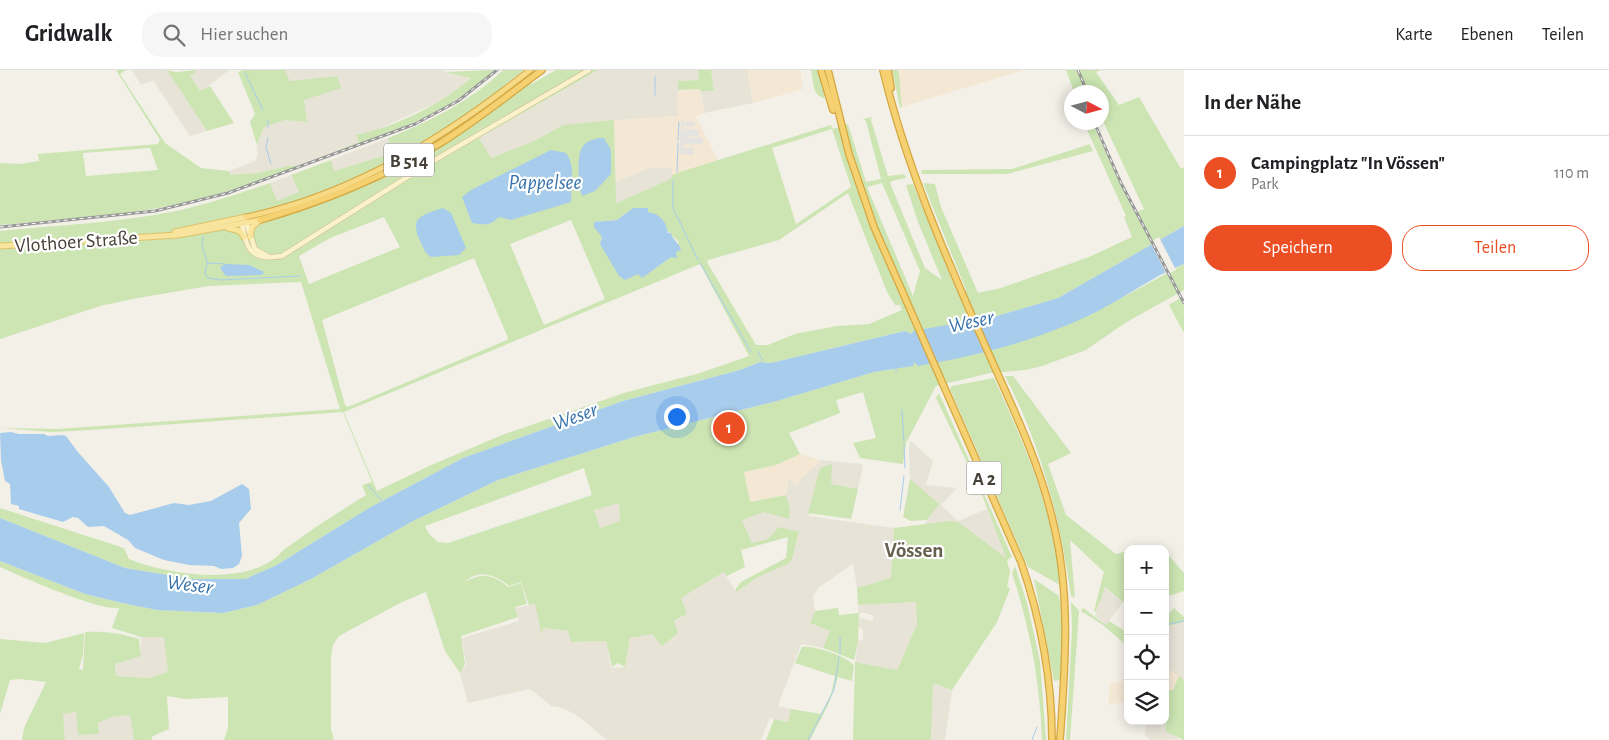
<!DOCTYPE html>
<html lang="de">
<head>
<meta charset="utf-8">
<style>
  body { margin:0; font-family:"Alegreya Sans",sans-serif; background:#f6f6f6; color:#202124 }
  .controls { position:absolute; right:15px; bottom:15px; display:grid; overflow:hidden; border-radius:10px; box-shadow:0 2px 12px #0003 }
  .controls button { width:45px; height:45px; display:grid; place-items:center; padding:0; border:0; border-bottom:1px solid #e0e0e0; background:#fff; color:#202124; font:25px sans-serif }
  .compass { position:absolute; left:1064px; top:15px; width:45px; height:45px; border-radius:50%; background:#fff; box-shadow:0 2px 12px #0003; rotate:96deg }
  .you { position:absolute; left:676px; top:346px; width:18px; height:18px; margin:-12px; border:4px solid #fff; border-radius:50%; background:#1a73e8; box-shadow:0 0 0 8px #1a73e833 }
  .badge { display:grid; place-items:center; width:32px; height:32px; border-radius:50%; background:#ed4f25; color:#fff; font-size:16px; font-weight:700 }
  .pin { position:absolute; translate:-50% -50%; border:2px solid #fff; box-shadow:0 1px 5px #0006 }
  .list { margin:0; padding:0; list-style:none }
  h2 { display:flex; justify-content:space-between; align-items:center; height:65px; margin:0; padding:0 20px; font-size:21px }
  h2 small { font-size:16px; font-weight:400; color:#757577 }
  .list li { display:grid; grid-template-columns:32px 1fr auto; gap:15px; align-items:center; box-sizing:border-box; height:75px; padding:0 20px; border-top:1px solid #e0e0e0 }
  .list b { display:block; font-size:19px; white-space:nowrap }
  .list p { margin:0; font-size:16px; white-space:nowrap; color:#757577 }
  .list em { font-size:16px; font-style:normal; color:#757577 }
  .actions { display:flex; gap:10px; padding:15px 20px }
  .actions a { flex:1; padding:11px 0; border:1px solid #ed4f25; border-radius:20px; text-align:center; font-size:18px; color:#ed4f25 }
  .actions .main { background:#ed4f25; color:#fff }
  .icon { flex:none; width:28px; height:28px; fill:none; stroke:currentColor; stroke-width:2; stroke-linecap:round; stroke-linejoin:round }
  .map { position:relative; flex:none; width:1184px; height:670px; overflow:hidden }
  header { display:flex; align-items:center; gap:30px; box-sizing:border-box; height:70px; padding:0 25px; background:#fff; border-bottom:1px solid #e0e0e0 }
  header strong { font-size:24px }
  nav { display:flex; gap:28px; margin-inline-start:auto; font-size:18px }
  .search { width:350px; height:45px; background:#f6f6f6; display:flex; align-items:center; gap:12px; box-sizing:border-box; padding:0 18px; border-radius:20px; color:#757577; font-size:19px }
  main { display:flex }
  aside { flex:1; background:#fff }
  .map>svg:first-child { display:block }
  .residential { fill:#e7e3d7 }
  .commercial { fill:#f4e8d5 }
  .green { fill:#cce5b3; fill-rule:evenodd }
  .parking { fill:#e5e3e0 }
  .water { fill:#a8ccec }
  .pier { fill:#f3f0e8 }
  .lines { fill:none; stroke-linecap:round; stroke-linejoin:round }
  .stream { stroke:#a8ccec; stroke-width:1 }
  .secondary-casing { stroke:#d0c59a; stroke-width:6 }
  .primary-casing { stroke:#ddc26c; stroke-width:7 }
  .trunk-casing { stroke:#d4a741; stroke-width:7 }
  .motorway-casing { stroke:#d4a741; stroke-width:8 }
  .secondary { stroke:#fbf2ca; stroke-width:4.5 }
  .primary { stroke:#f8e49c; stroke-width:5 }
  .trunk { stroke:#f6da86; stroke-width:5 }
  .motorway { stroke:#f5d171; stroke-width:5.5 }
  .rail-casing { stroke:#979797; stroke-width:3 }
  .rail { stroke:#fff; stroke-width:1; stroke-dasharray:4; stroke-linecap:butt }
  .labels { text-anchor:middle; stroke-width:4.5; stroke-linejoin:round; paint-order:stroke }
  .shield { fill:#fff; stroke:#7e7a73; stroke-width:1 }
  .shield-label { font-size:19px; font-weight:bold; fill:#464137 }
  .street-label { font-size:20px; fill:#464137; stroke:#fff }
  .water-label { font-size:21px; font-style:italic; fill:#3673ac; stroke:#fff }
  .neighbourhood-label { font-size:21px; font-weight:bold; fill:#68604f; stroke:#fff }
</style>
</head>
<body>
<header>
<strong>Gridwalk</strong>
<div class="search"><svg class="icon" aria-label="search" viewBox="0 0 24 24"><circle cx="10" cy="10" r="6"/><path d="M15 15l6 6"/></svg>Hier suchen</div>
<nav><a>Karte</a><a>Ebenen</a><a>Teilen</a></nav>
</header>
<main>
<div class="map">
<svg width="1184" height="670" viewBox="0 0 1184 670">
  <rect width="100%" height="100%" fill="#f3f0e8"/>
  <g class="residential">
    <path d="M132,0H167L207,61L190,66L153,10L141,15Z"/>
    <path d="M198,0H229L200,22L189,6Z"/>
    <path d="M285,0H444L445,3L472,7L449,27L372,62L357,65L360,72L300,96H288L257,103L230,105L229,101L255,91L258,85L257,75L264,57L285,50L307,52L304,30L337,6L290,11Z"/>
    <path d="M598,0H698L699,10L678,11L679,46L563,55L532,72L490,88L479,68Z"/>
    <path d="M711,0H747L753,33L704,43L701,22L714,19Z"/>
    <path d="M388,68L390,75L389,84L333,101L331,90Z"/>
    <path d="M648,98H672V109L615,133V112Z"/>
    <path d="M291,105L299,123L277,131L270,113Z"/>
    <path d="M911,371L933,391L926,415L957,418L941,435L958,451L987,439L1007,489L949,451L924,455L938,434L910,409L909,376Z"/>
    <path d="M821,390L862,394L863,396L858,419L831,414L820,398L809,446L894,458L892,508L857,518L853,494L818,518L813,527L815,541L810,553L830,561L823,578L801,574L778,636L791,639L788,652L770,648L761,670H607L578,646L563,638L551,636L530,619L468,633L460,603L466,595L462,568L519,551L516,538L535,534L542,563V558L568,561L572,572L606,571L611,598L625,597L630,568L652,563L662,575L674,552L687,544L681,528L724,502L736,522L758,507L788,494L792,489L799,462L775,464L768,469L752,473L742,450L764,442L780,445L790,439L786,425L788,409L789,407L795,415Z"/>
    <path d="M619,432L620,451L600,458L594,440Z"/>
    <path d="M1104,517L1123,532L1106,555L1095,546Z"/>
    <path d="M916,532L917,554L897,600L855,592L858,571L863,570V560L859,557V548L872,551L874,546L862,542L859,545L858,535Z"/>
    <path d="M1184,552V610L1165,597V557Z"/>
    <path d="M141,567H165L168,602L149,608L116,606L115,594L141,585Z"/>
    <path d="M933,613L952,620L945,670H931Z"/>
    <path d="M77,642L78,665L99,663L98,653L112,647L130,645L134,670H65L63,643Z"/>
    <path d="M1165,649L1166,662L1180,669L1150,670L1145,665L1146,651H1165Z"/>
  </g>
  <g class="commercial">
    <path d="M747,0H800L803,19L753,33Z"/>
    <path d="M898,0H1024L902,37Z"/>
    <path d="M700,19L704,43L696,47L718,90L672,105V98H648L615,112L614,50L678,46V20Z"/>
    <path d="M800,384L821,390L795,415L790,408L788,409L786,425L750,432L744,402L776,395Z"/>
    <path d="M1165,597L1179,606L1173,620H1165Z"/>
    <path d="M1128,610V631L1108,635L1110,614Z"/>
  </g>
  <g class="green">
    <path d="M116,0H126L120,4L165,73L201,98L229,101L230,105L257,103L288,96H300L359,72L356,65C395,57 442,34 471,8L444,2L494,0C454,40 401,59 349,78C290,100 231,124 169,136C114,147 56,149 0,155V93L20,94L39,91L38,84L158,74L160,70ZM150,78L158,100L86,106L83,83Z"/>
    <path d="M167,0L176,2L198,0L190,6L200,21L210,16L234,53L207,61Z"/>
    <path d="M244,0H285L290,11L337,6L341,18L304,30L307,52L285,50L264,57L257,75L250,52L255,44L238,2Z"/>
    <path d="M503,0H524L502,17L532,14L556,0H598L479,68L491,88L532,72L563,55L614,50L616,133L671,109L672,105L680,102L831,55L833,59L848,54L866,112L881,109L866,51L863,49L872,47L871,50L888,106L904,104L906,108L892,111L890,113L925,198L942,210L918,152L906,115L913,114L957,222L966,220L923,113L935,114L941,137L978,223L1001,218L1089,187L1132,167L1124,147L1126,146L1084,53H1092L1135,143L1144,139L1102,49V22H1074L1066,0H1101L1096,2L1119,35L1139,27L1181,99L1184,97V156L1058,228L997,246L912,264L905,261L771,293L759,292L740,300L623,331L463,388L369,438L275,496L245,509H191L125,498L0,448V438L124,478L129,489C167,504 234,515 271,491C278,487 282,480 289,476C314,458 340,441 366,425L362,415L372,412L343,342L92,360L52,362L0,358L57,359L340,339L301,212L209,216L138,228L100,236L0,269V161C57,155 115,153 171,142C205,135 237,124 270,113L277,131L299,122L291,105L331,90L334,101L389,84L391,79L388,68C429,52 471,31 503,0ZM832,59L851,117L796,154L772,78ZM882,113L920,201L913,226L867,117ZM848,123L887,222L895,235H900L902,240L869,254L837,256L795,264L768,275H756L707,192L708,190L779,170ZM633,138H648V142L679,172C674,189 656,197 642,207L600,174L602,167L594,152L617,150ZM384,147L400,177L309,214L299,186L330,168ZM571,150L605,229L544,255L510,174ZM474,188L508,268L507,270L348,337L345,335L322,250ZM700,194L749,286L697,304L627,322L502,365L429,396L377,421L344,342Z"/>
    <path d="M698,0H711L714,20L701,22L700,19L678,20V11L699,10Z"/>
    <path d="M811,0H819L825,23L824,28C811,25 814,10 811,0Z"/>
    <path d="M892,0H898C901,12 900,25 902,37L900,38Z"/>
    <path d="M1090,74L1093,81L1007,104H922L921,100L1012,99Z"/>
    <path d="M1184,194V220L1125,253L1086,280L1042,296L1026,300L990,303L936,316L906,373L903,394L860,388L853,373L876,368L863,322L836,330L840,343L789,363L800,384L776,395L744,402L750,432L786,425L790,439L789,449L764,442L742,450L752,473L768,469L779,457L799,462L792,489L788,494L758,507L736,522L735,520L741,512L786,488L788,467L741,480L745,497L727,506L724,502L681,528L687,544L674,551L678,563L662,576L652,564L630,568L625,597L618,593L612,597L606,571L571,572L568,561L543,558L542,566L535,534L529,535L521,512L509,516C496,505 478,499 465,512C482,502 494,505 508,517L521,513L527,534L515,537L518,547L461,566L465,594L460,603L445,581L426,522L400,533L339,566L333,575L331,587V660L334,670H224L228,658V627L186,629L167,626L169,659L153,666L151,670H134L130,645L112,647L98,653L99,664L78,665L76,642L63,644L65,670H22L24,658L46,612L19,609L10,610L0,644V569L45,573L84,563L83,585L79,599L83,600L85,562C105,561 120,563 139,569L141,586L115,594L116,606L149,608L168,602L164,567H141L112,558L119,538C99,541 22,507 0,497V491L85,524L122,533L157,540L223,543L257,535L311,509L413,451L498,410L634,367L777,331L874,302L912,296L914,292L1090,245ZM584,398L592,425L448,473L438,472L429,464L425,456ZM619,433L620,451L600,458L594,440Z"/>
    <path d="M1180,228L1184,237V263L1169,235Z"/>
    <path d="M1005,306H1013L1071,383L1048,394L1066,445L1116,484L1128,481V527L1123,532L1105,517L1096,542L1094,541L1104,502L1070,470L1075,528L1071,526C1060,449 1041,375 1005,306Z"/>
    <path d="M994,308C1024,374 1055,442 1060,515L1028,497L950,319L952,316Z"/>
    <path d="M939,323L1012,487L1007,490L1010,502L1007,516L1010,519L997,552L952,620L933,613L931,670H853L855,592L897,600L917,554L916,532L858,535L857,518L891,508L894,458L949,451L958,452L1006,488L981,422L936,328Z"/>
    <path d="M832,394L831,414L858,419L851,449L808,443L820,398Z"/>
    <path d="M910,409L939,434L927,450L911,451L903,447Z"/>
    <path d="M1165,481L1184,503V521L1165,527Z"/>
    <path d="M1015,496L1027,533L1040,591L1046,670H1042C1040,612 1030,558 1012,503Z"/>
    <path d="M1034,509L1059,526L1063,549L1061,610L1054,611Z"/>
    <path d="M1071,532L1079,541L1070,670H1066L1072,561Z"/>
    <path d="M838,538L839,545L859,543L858,571L854,590L823,578L830,561L810,553L815,541Z"/>
    <path d="M1083,538L1106,555L1109,551L1128,563V568L1123,570L1128,577L1103,555L1081,541Z"/>
    <path d="M1174,538L1184,547V552L1165,557V548Z"/>
    <path d="M802,577C813,575 848,586 854,596L852,611L838,607L829,633L810,670H766L774,649L788,652L791,639L821,644L831,624L835,606L795,593Z"/>
    <path d="M1179,606L1184,610V670L1166,662L1165,620H1173Z"/>
  </g>
  <path class="parking" d="M681,51L695,52V57L683,56V59L699,60L698,66L682,67L702,68L703,74L683,75V78H694V85L679,84Z"/>
  <g class="water">
    <path d="M598,68H604L611,80V104L595,121L582,126C579,114 575,85 584,75C587,71 593,70 598,68Z"/>
    <path d="M551,80L566,83C576,96 571,116 571,132L511,150L499,147C490,156 485,155 472,153L462,127L471,120Z"/>
    <path d="M443,138L451,143L466,178L459,185L431,187C424,182 424,179 420,171C409,147 422,145 443,138Z"/>
    <path d="M633,138H648V142C660,144 666,151 668,163H671C673,170 679,173 681,180L676,182L677,188L671,187L642,208L638,204L625,210L619,206L600,174L602,167L594,157V152L617,150Z"/>
    <path d="M1184,156V194C1151,207 1122,230 1090,245C1035,271 977,286 918,296L914,292L913,296L874,302L777,331L634,367L498,410L413,451L311,509L257,535L223,543L157,540L122,533L85,524L0,491V448L125,498L191,509H245L275,496L369,438L463,388L623,331L740,300L760,292L771,293L905,261L912,264L913,261L997,246L1058,228Z"/>
    <path d="M225,194L249,195L264,202L262,205L226,206L220,198Z"/>
    <path d="M11,362L19,364H44L48,366L62,365L66,366L77,381L109,417L125,443L130,445L174,433L189,435L211,431L242,414L249,419L251,439L239,453L242,486L239,494L233,498L221,499L214,496L189,495L164,490L135,478L128,470L104,456L88,457L78,448L73,447L63,452L19,439V436L11,434L10,414L5,411L1,390L0,363Z"/>
  </g>
  <path class="pier" d="M1159,167L1176,200L1167,205L1150,172Z"/>
  <g class="lines">
    <g class="stream">
      <path d="M245,3L263,40"/>
      <path d="M655,25V7"/>
      <path d="M268,50V57"/>
      <path d="M268,68L266,77L271,94"/>
      <path d="M678,70L679,52"/>
      <path d="M677,102L678,73"/>
      <path d="M673,110V138L698,190"/>
      <path d="M203,167C200,178 206,183 207,192C208,199 202,201 208,208L220,210L300,206"/>
      <path d="M208,193L225,194"/>
      <path d="M700,193L751,282"/>
      <path d="M758,282L763,291"/>
      <path d="M896,299V302"/>
      <path d="M902,340L904,371"/>
      <path d="M904,375L905,398"/>
      <path d="M368,415L382,431"/>
      <path d="M900,440L904,406"/>
      <path d="M1165,555L1184,551"/>
      <path d="M1127,565H1128"/>
      <path d="M840,584V567"/>
      <path d="M808,670L834,620L839,587"/>
      <path d="M1032,670L1037,657"/>
    </g>
    <defs>
      <g id="secondary">
        <path d="M246,152L255,179L269,187"/>
        <path d="M242,153C246,181 252,191 282,186L428,94L589,0"/>
      </g>
      <g id="primary">
        <path d="M228,158L240,161L244,167"/>
        <path d="M175,162L246,147"/>
        <path d="M250,167L252,157L260,150"/>
        <path d="M0,176L178,165L260,150"/>
      </g>
      <path id="trunk" d="M246,147C352,125 446,67 530,0"/>
      <g id="motorway">
        <path d="M821,0L833,40"/>
        <path d="M828,0L849,84L874,157L1021,492C1041,550 1052,609 1052,670"/>
        <path d="M883,0C906,95 944,183 984,273C1010,332 1040,392 1054,456C1071,527 1065,598 1060,670"/>
        <path d="M888,0L891,18"/>
        <path d="M260,150C323,132 383,107 439,74C475,52 508,25 542,0"/>
      </g>
    </defs>
    <use href="#secondary" class="secondary-casing"/>
    <use href="#primary" class="primary-casing"/>
    <use href="#trunk" class="trunk-casing"/>
    <use href="#motorway" class="motorway-casing"/>
    <use href="#secondary" class="secondary"/>
    <use href="#primary" class="primary"/>
    <use href="#trunk" class="trunk"/>
    <use href="#motorway" class="motorway"/>
    <defs>
      <g id="rail">
        <path d="M1078,0L1087,22"/>
        <path d="M1094,52L1121,113L1184,233"/>
        <path d="M0,157L155,141L228,123L415,54L458,31L497,0"/>
      </g>
    </defs>
    <use href="#rail" class="rail-casing"/>
    <use href="#rail" class="rail"/>
  </g>
  <g class="labels">
    <g class="shield">
      <rect x="384" y="73.5" width="50" height="33" rx="4"/>
      <rect x="966.5" y="391.5" width="35" height="33" rx="4"/>
    </g>
    <g class="shield-label">
      <text x="409" y="97">B 514</text>
      <text x="984" y="415">A 2</text>
    </g>
    <g class="street-label">
      <text transform="translate(76 171) rotate(-4)" y="7">Vlothoer Straße</text>
    </g>
    <g class="water-label">
      <text x="545" y="119">Pappelsee</text>
      <text transform="translate(971 251) rotate(-12)" y="7">Weser</text>
      <text transform="translate(575 346) rotate(-20)" y="7">Weser</text>
      <text transform="translate(190 514) rotate(7)" y="7">Weser</text>
    </g>
    <g class="neighbourhood-label">
      <text x="914" y="487">Vössen</text>
    </g>
  </g>
</svg>
<div class="controls">
<button>+</button>
<button>−</button>
<button><svg class="icon" aria-label="locate" viewBox="0 0 24 24"><circle cx="12" cy="12" r="6"/><path d="M12 2v4M12 18v4M2 12h4M18 12h4"/></svg></button>
<button><svg class="icon" aria-label="layers" viewBox="0 0 24 24"><path d="M12 4l9 5-9 5-9-5zM3 14l9 5 9-5"/></svg></button>
</div>
<svg class="compass" viewBox="-18 -18 36 36"><path d="M0-13l5 13h-10z" fill="#e53935"/><path d="M0 13l5-13h-10z" fill="#757577"/></svg>
<div class="you"></div>
<div class="pin badge" style="left:729px;top:358px">1</div>
</div>
<aside>
<h2>In der Nähe<small></small></h2>
<ul class="list">
<li><span class="badge">1</span><div><b>Campingplatz &quot;In Vössen&quot;</b><p>Park</p></div><em>110 m</em></li>
</ul>
<div class="actions"><a class="main">Speichern</a><a>Teilen</a></div>
</aside>
</main>
</body>
</html>
